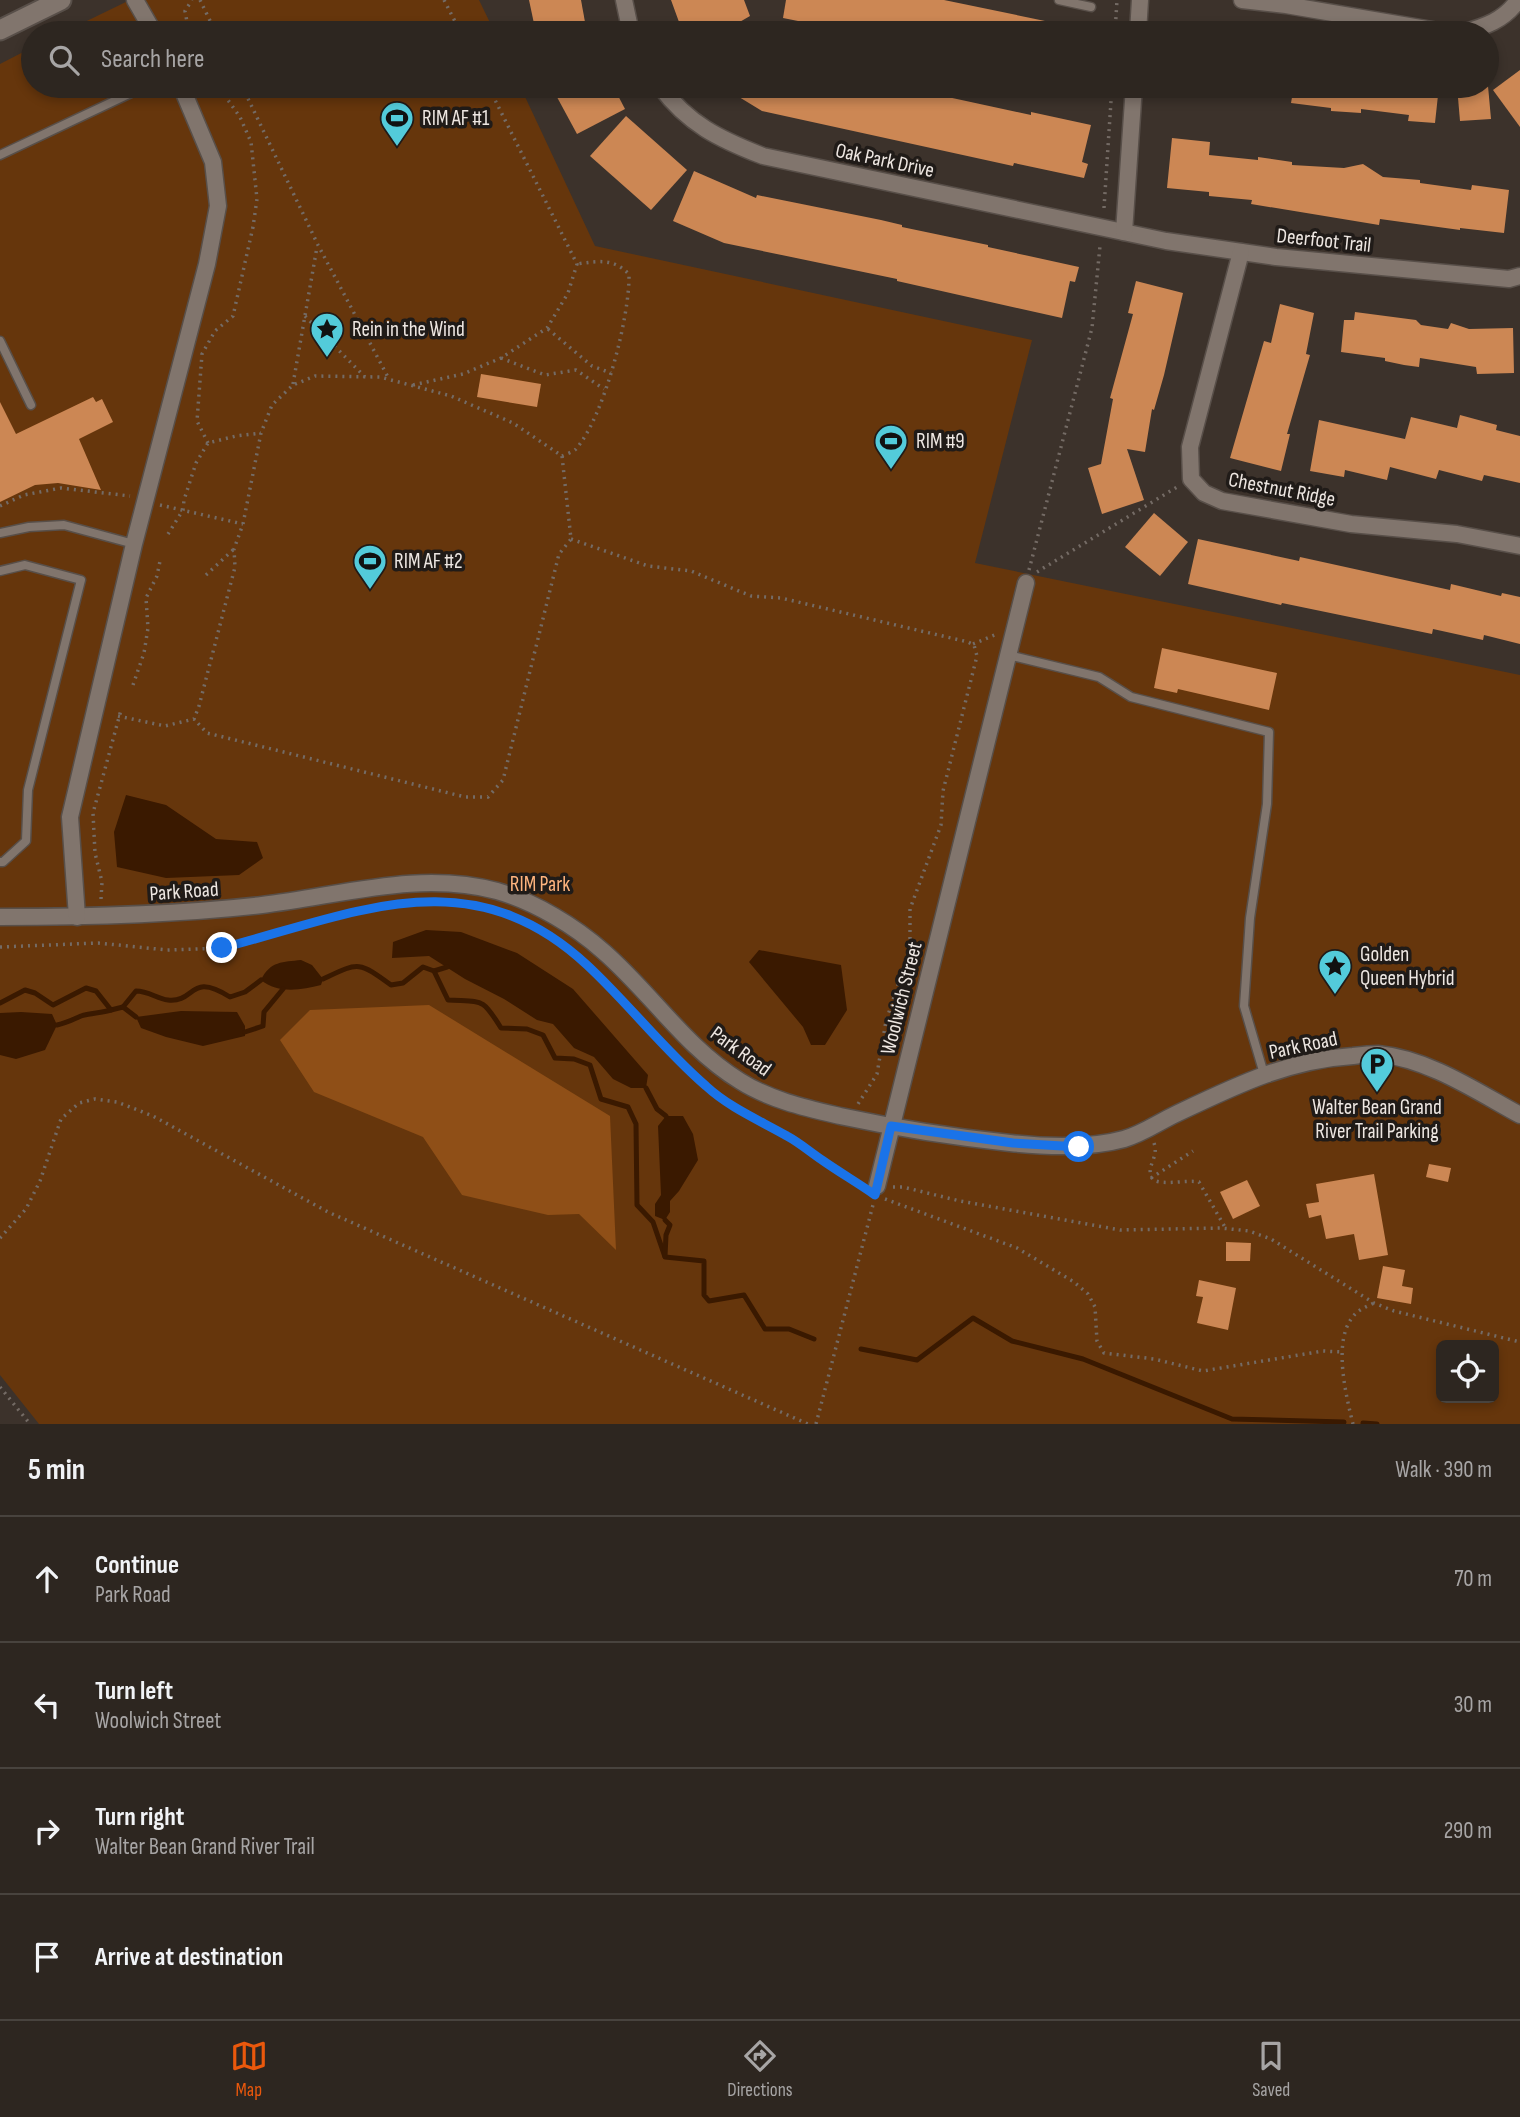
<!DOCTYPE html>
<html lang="en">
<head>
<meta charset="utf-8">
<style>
  body { margin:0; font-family:"Sofia Sans Condensed",sans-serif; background:#39322d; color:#f1f3f6 }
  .controls { position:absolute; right:21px; bottom:21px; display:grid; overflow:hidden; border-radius:10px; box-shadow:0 4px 10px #0003 }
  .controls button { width:63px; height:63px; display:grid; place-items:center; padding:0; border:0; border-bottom:2px solid #48433e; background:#2d2620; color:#f1f3f6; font:35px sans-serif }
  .stop { position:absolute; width:21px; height:21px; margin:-16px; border:5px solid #1a73e8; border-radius:50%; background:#fff }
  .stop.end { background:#1a73e8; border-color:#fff; box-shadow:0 2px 7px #0008 }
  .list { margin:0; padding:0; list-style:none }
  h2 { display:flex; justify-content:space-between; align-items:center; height:91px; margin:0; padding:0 28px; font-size:30px }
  h2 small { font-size:23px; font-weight:400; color:#a7a5a5 }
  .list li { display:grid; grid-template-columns:46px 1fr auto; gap:21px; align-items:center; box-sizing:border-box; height:126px; padding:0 28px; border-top:2px solid #48433e }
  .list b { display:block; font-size:26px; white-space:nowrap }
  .list p { margin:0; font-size:23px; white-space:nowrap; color:#a7a5a5 }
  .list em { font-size:23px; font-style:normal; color:#a7a5a5 }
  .icon { flex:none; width:38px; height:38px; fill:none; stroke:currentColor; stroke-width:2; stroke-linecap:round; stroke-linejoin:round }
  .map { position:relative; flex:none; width:1520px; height:1424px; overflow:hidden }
  .search { position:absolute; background:#2d2620; box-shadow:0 4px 10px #0003; left:21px; right:21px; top:21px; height:77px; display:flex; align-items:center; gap:18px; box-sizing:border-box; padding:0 24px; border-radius:38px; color:#a7a5a5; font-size:26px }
  .sheet { height:595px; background:#2d2620 }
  nav { display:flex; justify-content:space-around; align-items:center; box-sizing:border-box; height:98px; border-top:2px solid #48433e; background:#2d2620; font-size:19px; color:#a7a5a5 }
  nav a { display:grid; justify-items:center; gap:4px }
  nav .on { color:#ea580c }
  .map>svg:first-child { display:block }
  .green { fill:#66360c; fill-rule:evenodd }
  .forest { fill:#8f4f17 }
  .water { fill:#3a1900 }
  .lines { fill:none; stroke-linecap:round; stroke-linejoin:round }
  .stream { stroke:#3a1900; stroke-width:5 }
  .building { fill:#cc8754 }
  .service-casing { stroke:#584f49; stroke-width:11 }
  .minor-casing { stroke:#584f49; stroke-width:19 }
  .tertiary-casing { stroke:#584f49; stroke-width:23 }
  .path { stroke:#746b65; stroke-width:3.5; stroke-dasharray:2 5; stroke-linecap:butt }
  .service { stroke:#81756d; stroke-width:8 }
  .minor { stroke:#81756d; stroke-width:16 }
  .tertiary { stroke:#81756d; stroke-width:19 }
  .route { stroke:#1a73e8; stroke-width:9 }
  .labels { text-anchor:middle; stroke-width:7; stroke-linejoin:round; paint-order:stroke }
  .poi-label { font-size:21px; fill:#eee7e2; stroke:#201b18; text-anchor:start }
  .street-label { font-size:21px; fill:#eee7e2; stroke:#201b18 }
  .park-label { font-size:21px; fill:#feb47e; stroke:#201b18 }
</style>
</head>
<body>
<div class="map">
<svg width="1520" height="1424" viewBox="0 0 1520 1424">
  <rect width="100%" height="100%" fill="#3c322b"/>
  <g class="green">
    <path d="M130,0H479L495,33H62Z"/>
    <path d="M33,47V86H520L595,246L1032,340L975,563L1520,675V1424H39L0,1375V64ZM1441,1345H1494V1398H1441Z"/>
  </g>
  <path class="forest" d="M429,1005L610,1116L616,1250L579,1214L548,1215L462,1195L423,1137L314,1092L280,1040L310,1010Z"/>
  <g class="water">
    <path d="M126,795L166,805L216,839L257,842L263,858L239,875L166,878L117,867L114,832Z"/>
    <path d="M426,930L461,932L517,953L573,989L648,1075L646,1088H631L613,1079L594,1057L574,1048L553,1024L537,1020L504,999L465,979L429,956L392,958L393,942Z"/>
    <path d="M759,950L841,965L847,1010L825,1045H811L803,1027L749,962Z"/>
    <path d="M301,960L312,965L323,979L321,985C301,990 278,994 261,980C270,961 283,962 301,960Z"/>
    <path d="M181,1011L237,1012L245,1026V1036L203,1046L166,1037L141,1028L136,1017Z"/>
    <path d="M21,1012L52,1014L57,1025L45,1050L16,1059L0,1055V1013Z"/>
    <path d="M666,1116H683L693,1134L698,1160L679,1191L670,1201V1212L665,1220L655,1216V1204L661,1195L658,1126Z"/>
  </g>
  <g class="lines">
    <g class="stream">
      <path d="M434,971L447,967"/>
      <path d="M323,979C359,962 358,961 391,985L403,983L423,967L434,971L448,1000C483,1002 482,997 501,1028L527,1029L543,1035L555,1058L574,1059L590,1065L601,1099L628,1107L636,1124L637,1205L653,1222L665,1257L704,1261V1295L709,1301L744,1295L765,1329H789L814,1339"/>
      <path d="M0,1003L25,990L35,993L53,1005L86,988L96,991L111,1010L123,1007L136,991C149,991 157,999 168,1000C196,1003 189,971 230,997L245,992L261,980"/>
      <path d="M123,1007L136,1017"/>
      <path d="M57,1025C67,1023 72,1020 81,1016C90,1013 101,1013 111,1010"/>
      <path d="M245,1032L263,1026L264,1012L283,989"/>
      <path d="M646,1088L657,1109L666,1116"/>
      <path d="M665,1256L666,1235L670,1225L665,1220"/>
      <path d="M861,1349L917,1360L973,1318L1012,1341L1083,1359L1232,1419L1344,1422"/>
      <path d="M1363,1423L1377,1424"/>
    </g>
  </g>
  <g class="building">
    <path d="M529,0H581L587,33H536Z"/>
    <path d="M671,0H744L750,16L731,27L732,30L722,33H683Z"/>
    <path d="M786,0H944L1074,27L1073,33H858L783,18Z"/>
    <path d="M1520,70V127L1493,90Z"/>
    <path d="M551,86H613L625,109L577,134Z"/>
    <path d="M721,86H897L1031,115V112L1091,125L1082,162L1088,164L1084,178L1014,163L1013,166L762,111Z"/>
    <path d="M1294,86H1439L1435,123L1408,121L1409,115L1361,109V113L1331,111V108L1291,103Z"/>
    <path d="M1457,86H1488L1491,119L1460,121Z"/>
    <path d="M626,116L687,170L651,210L590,156Z"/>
    <path d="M1172,138L1210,142L1209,155L1258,160V157L1292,162V165L1344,168L1363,164L1383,177L1420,180V183L1471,190L1472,185L1509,190L1504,233L1460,228V230L1380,219L1379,225L1251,204L1252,200L1209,196V192L1167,188Z"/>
    <path d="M694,171L756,198L757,195L881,220L902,225V227L988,245V247L1079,267L1075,282L1070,281L1062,318L897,281V279L724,243L673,221Z"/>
    <path d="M1136,281L1183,293L1164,375L1154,410L1152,409L1145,452L1127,449L1144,500L1102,514L1088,468L1101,464L1113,399L1110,398L1133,314L1128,313Z"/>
    <path d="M1280,304L1314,313L1306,354L1310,355L1287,434H1290L1281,471L1230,458L1264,341L1271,343Z"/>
    <path d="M1355,312L1416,320L1421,325L1448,329L1451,323L1469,329L1513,328L1514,373L1477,374L1476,367L1420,358L1419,367L1404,365L1385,361V358L1341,352L1344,320H1354Z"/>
    <path d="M481,374L541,384L537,407L477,397Z"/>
    <path d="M93,397L96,402L102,399L113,422L79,439L101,490L58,483L35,485L0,502V402L16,434Z"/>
    <path d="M1460,415L1497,425L1496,430L1520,436V483L1484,475L1482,481L1439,470L1436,479L1390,467L1387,480L1345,470L1344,477L1310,471L1319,420L1405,439L1411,417L1457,428Z"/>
    <path d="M1154,513L1188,542L1160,576L1125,547Z"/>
    <path d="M1198,539L1299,561L1300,557L1450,590L1451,584L1501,596L1502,593L1520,597V644L1484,635L1483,640L1433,629L1432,634L1282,603L1281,605L1188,584Z"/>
    <path d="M1162,648L1277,673L1269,710L1178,689L1177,693L1154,688Z"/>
    <path d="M1429,1164L1451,1168L1448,1182L1426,1177Z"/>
    <path d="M1374,1174L1388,1255L1359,1260L1354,1234L1326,1239L1321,1215L1309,1218L1306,1204L1319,1202L1316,1184Z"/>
    <path d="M1247,1180L1260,1206L1233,1219L1220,1192Z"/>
    <path d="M1226,1242L1251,1243L1250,1261H1226Z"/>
    <path d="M1383,1266L1405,1270L1402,1286L1413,1288L1411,1304L1377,1298Z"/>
    <path d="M1199,1280L1236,1288L1228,1330L1197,1323L1203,1297L1196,1296Z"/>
  </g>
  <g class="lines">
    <defs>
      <g id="service">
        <path d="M1059,0L1091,7"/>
        <path d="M0,155L146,86"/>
        <path d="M0,341L31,405"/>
        <path d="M0,533L29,527L64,525L134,544"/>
        <path d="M0,571L25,565L81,580L28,790L26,841L3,862H0"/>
        <path d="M1008,655L1099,677L1131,697L1269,732L1267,804L1250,918L1244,1006L1264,1074"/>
      </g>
      <g id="minor">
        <path d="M135,0L154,33"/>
        <path d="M624,0L631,33"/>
        <path d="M1242,0L1286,5L1450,33"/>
        <path d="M1138,33L1140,0"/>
        <path d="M1462,33C1484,27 1505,20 1518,0"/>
        <path d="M660,86C688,124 719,139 763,156L1166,241L1276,257L1509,279L1520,276"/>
        <path d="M1124,232L1134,86"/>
        <path d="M1241,252L1190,447L1191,479L1204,493L1222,501L1351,524L1457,534L1520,546"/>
        <path d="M0,917C88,917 175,915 262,905C340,896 418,870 497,891C535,902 575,926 604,952C651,993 686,1048 740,1081C770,1100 806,1108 840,1116C896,1128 953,1137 1010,1143C1047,1147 1088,1149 1124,1139C1142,1134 1159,1122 1176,1114C1235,1086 1287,1060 1353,1056C1361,1055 1370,1054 1378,1054C1429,1059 1476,1091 1520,1115"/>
        <path d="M77,917L70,817L134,544L207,264L218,206L213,162L181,86"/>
        <path d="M877,1186L1026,583"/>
      </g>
      <path id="tertiary" d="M0,30L61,0"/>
    </defs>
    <use href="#service" class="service-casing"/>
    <use href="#minor" class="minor-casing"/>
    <use href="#tertiary" class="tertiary-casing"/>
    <g class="path">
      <path d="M200,0L216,33"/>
      <path d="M444,0L461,33"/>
      <path d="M189,33L185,11L192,0"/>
      <path d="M1115,33L1117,0"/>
      <path d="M242,86L318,245L389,379"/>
      <path d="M1104,208L1112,86"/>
      <path d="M305,316L365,377"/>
      <path d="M548,329L592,366L611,373"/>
      <path d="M501,358L545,375L576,370L604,389"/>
      <path d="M293,384L317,247"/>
      <path d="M413,385L463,374L501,358L547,328L568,293L577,264L488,86"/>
      <path d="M208,443L197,421L202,354L215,331L233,316L253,227L257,199L251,142L240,117L218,86"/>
      <path d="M562,456C566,454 573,452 576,449C604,417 630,316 629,274C613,258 598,261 577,264"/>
      <path d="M160,505L243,524"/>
      <path d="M0,506L24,495L61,488L130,496"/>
      <path d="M168,534L183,510L184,500L196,463L208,443L236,436L261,433"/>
      <path d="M571,539L648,566L691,571L751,596L781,598L968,642L974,645L977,656L943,791L941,825L910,909V949L886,1021L877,1074L858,1104"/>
      <path d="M1029,570L1092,328L1100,246"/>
      <path d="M1037,572L1177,487"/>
      <path d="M206,575L234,549"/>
      <path d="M973,644L997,634"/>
      <path d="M133,685L144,653L148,628L146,598L157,576L160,561"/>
      <path d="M118,716L165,726L194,719L199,706L235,567L234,549L243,524L261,433L272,405L293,385L315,376L380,377L451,396L513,423L562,456L571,539L559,554L503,780L488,797H465L207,733L194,719"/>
      <path d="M101,899L102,882L95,853L93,813L121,710"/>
      <path d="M391,904L418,902"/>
      <path d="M481,906L520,921L555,940L586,964L705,1085L740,1111L801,1145L860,1185"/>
      <path d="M0,947L98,943L167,950L222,948L286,928L376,905"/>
      <path d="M1154,1143C1159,1157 1147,1165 1151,1176C1154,1188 1186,1179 1199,1182L1226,1229"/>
      <path d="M1151,1178L1193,1151"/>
      <path d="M893,1187H903L960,1201L1120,1230L1221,1228L1249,1231L1271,1239L1374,1303L1394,1311L1520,1342"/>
      <path d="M885,1199L1017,1248L1074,1282L1088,1294L1095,1307L1097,1341L1104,1353L1154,1359L1203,1371L1323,1351L1342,1352"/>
      <path d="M0,1238L26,1209L40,1181L61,1119L79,1103L95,1099L117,1102L153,1116L328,1212L808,1424"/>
      <path d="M0,1387L30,1424"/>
      <path d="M816,1424L874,1201"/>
      <path d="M1353,1424C1346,1396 1333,1342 1352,1318C1357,1310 1366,1307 1374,1303"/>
    </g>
    <use href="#service" class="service"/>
    <use href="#minor" class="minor"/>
    <use href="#tertiary" class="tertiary"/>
  </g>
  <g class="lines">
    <path class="route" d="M222,948C353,914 470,856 587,965C628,1003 664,1050 706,1086C730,1108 759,1120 787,1136C800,1143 810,1152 822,1160C839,1172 858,1183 875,1195L891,1126L1013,1143L1079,1147"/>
  </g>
  <defs>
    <symbol id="stadium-pin" viewBox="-11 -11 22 30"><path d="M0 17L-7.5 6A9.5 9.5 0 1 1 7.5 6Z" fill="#53cbda" stroke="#201b18"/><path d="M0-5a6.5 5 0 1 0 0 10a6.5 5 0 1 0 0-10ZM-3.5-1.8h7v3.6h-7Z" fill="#111"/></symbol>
    <symbol id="sight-pin" viewBox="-11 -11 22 30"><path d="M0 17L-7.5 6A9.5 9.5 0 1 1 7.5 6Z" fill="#53cbda" stroke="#201b18"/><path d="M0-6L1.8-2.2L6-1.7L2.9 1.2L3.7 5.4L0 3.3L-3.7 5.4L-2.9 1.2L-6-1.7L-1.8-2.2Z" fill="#111"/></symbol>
    <symbol id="parking-pin" viewBox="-11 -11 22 30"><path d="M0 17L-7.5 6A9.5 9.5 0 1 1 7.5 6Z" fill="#53cbda" stroke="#201b18"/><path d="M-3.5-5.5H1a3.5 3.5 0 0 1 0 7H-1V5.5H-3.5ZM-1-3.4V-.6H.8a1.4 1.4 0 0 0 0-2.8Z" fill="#111"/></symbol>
  </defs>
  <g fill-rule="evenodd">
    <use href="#stadium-pin" x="378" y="99" width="38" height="52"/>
    <use href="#sight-pin" x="308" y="310" width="38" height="52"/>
    <use href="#stadium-pin" x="872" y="422" width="38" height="52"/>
    <use href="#stadium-pin" x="351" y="542" width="38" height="52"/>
    <use href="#sight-pin" x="1316" y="947" width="38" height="52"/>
    <use href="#parking-pin" x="1358" y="1045" width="38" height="52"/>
  </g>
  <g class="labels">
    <g class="poi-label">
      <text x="422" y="125">RIM AF #1</text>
      <text x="352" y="336">Rein in the Wind</text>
      <text x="916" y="448">RIM #9</text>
      <text x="394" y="568">RIM AF #2</text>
      <text x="1360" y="961">Golden<tspan x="1360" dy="24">Queen Hybrid</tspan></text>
      <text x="1377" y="1114" text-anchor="middle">Walter Bean Grand<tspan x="1377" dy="24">River Trail Parking</tspan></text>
    </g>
    <g class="street-label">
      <text transform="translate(885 160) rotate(12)" y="7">Oak Park Drive</text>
      <text transform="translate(1324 240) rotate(6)" y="7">Deerfoot Trail</text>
      <text transform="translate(1282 489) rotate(11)" y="7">Chestnut Ridge</text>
      <text transform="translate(184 891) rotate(-4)" y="7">Park Road</text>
      <text transform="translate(901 998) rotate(-76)" y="7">Woolwich Street</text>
      <text transform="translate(1303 1045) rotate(-12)" y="7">Park Road</text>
      <text transform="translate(741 1051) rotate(36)" y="7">Park Road</text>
    </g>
    <g class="park-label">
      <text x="540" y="891">RIM Park</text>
    </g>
  </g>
</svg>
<div class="controls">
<button><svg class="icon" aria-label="locate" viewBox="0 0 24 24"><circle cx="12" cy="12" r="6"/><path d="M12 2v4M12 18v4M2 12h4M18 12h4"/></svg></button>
</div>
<div class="stop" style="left:1079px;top:1147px"></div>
<div class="stop end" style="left:222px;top:948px"></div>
<div class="search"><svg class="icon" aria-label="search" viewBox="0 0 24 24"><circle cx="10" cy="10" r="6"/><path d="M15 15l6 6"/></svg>Search here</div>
</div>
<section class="sheet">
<h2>5 min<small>Walk · 390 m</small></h2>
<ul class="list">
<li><svg class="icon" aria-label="ahead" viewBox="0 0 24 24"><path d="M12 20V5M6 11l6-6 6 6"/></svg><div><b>Continue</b><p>Park Road</p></div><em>70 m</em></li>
<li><svg class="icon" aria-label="left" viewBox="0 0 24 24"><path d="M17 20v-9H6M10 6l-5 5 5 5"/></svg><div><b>Turn left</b><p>Woolwich Street</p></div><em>30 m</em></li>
<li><svg class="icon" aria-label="right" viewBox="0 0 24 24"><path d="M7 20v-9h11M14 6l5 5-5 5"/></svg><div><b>Turn right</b><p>Walter Bean Grand River Trail</p></div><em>290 m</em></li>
<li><svg class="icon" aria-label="arrive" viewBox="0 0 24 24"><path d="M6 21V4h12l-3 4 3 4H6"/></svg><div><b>Arrive at destination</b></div></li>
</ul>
</section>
<nav>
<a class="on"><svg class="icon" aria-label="map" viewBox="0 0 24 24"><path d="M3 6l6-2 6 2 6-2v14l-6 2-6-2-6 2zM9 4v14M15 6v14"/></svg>Map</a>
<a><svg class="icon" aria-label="directions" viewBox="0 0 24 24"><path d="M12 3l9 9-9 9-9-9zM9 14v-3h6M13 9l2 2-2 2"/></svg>Directions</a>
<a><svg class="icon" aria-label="saved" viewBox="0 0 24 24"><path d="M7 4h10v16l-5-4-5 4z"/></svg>Saved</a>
</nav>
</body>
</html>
